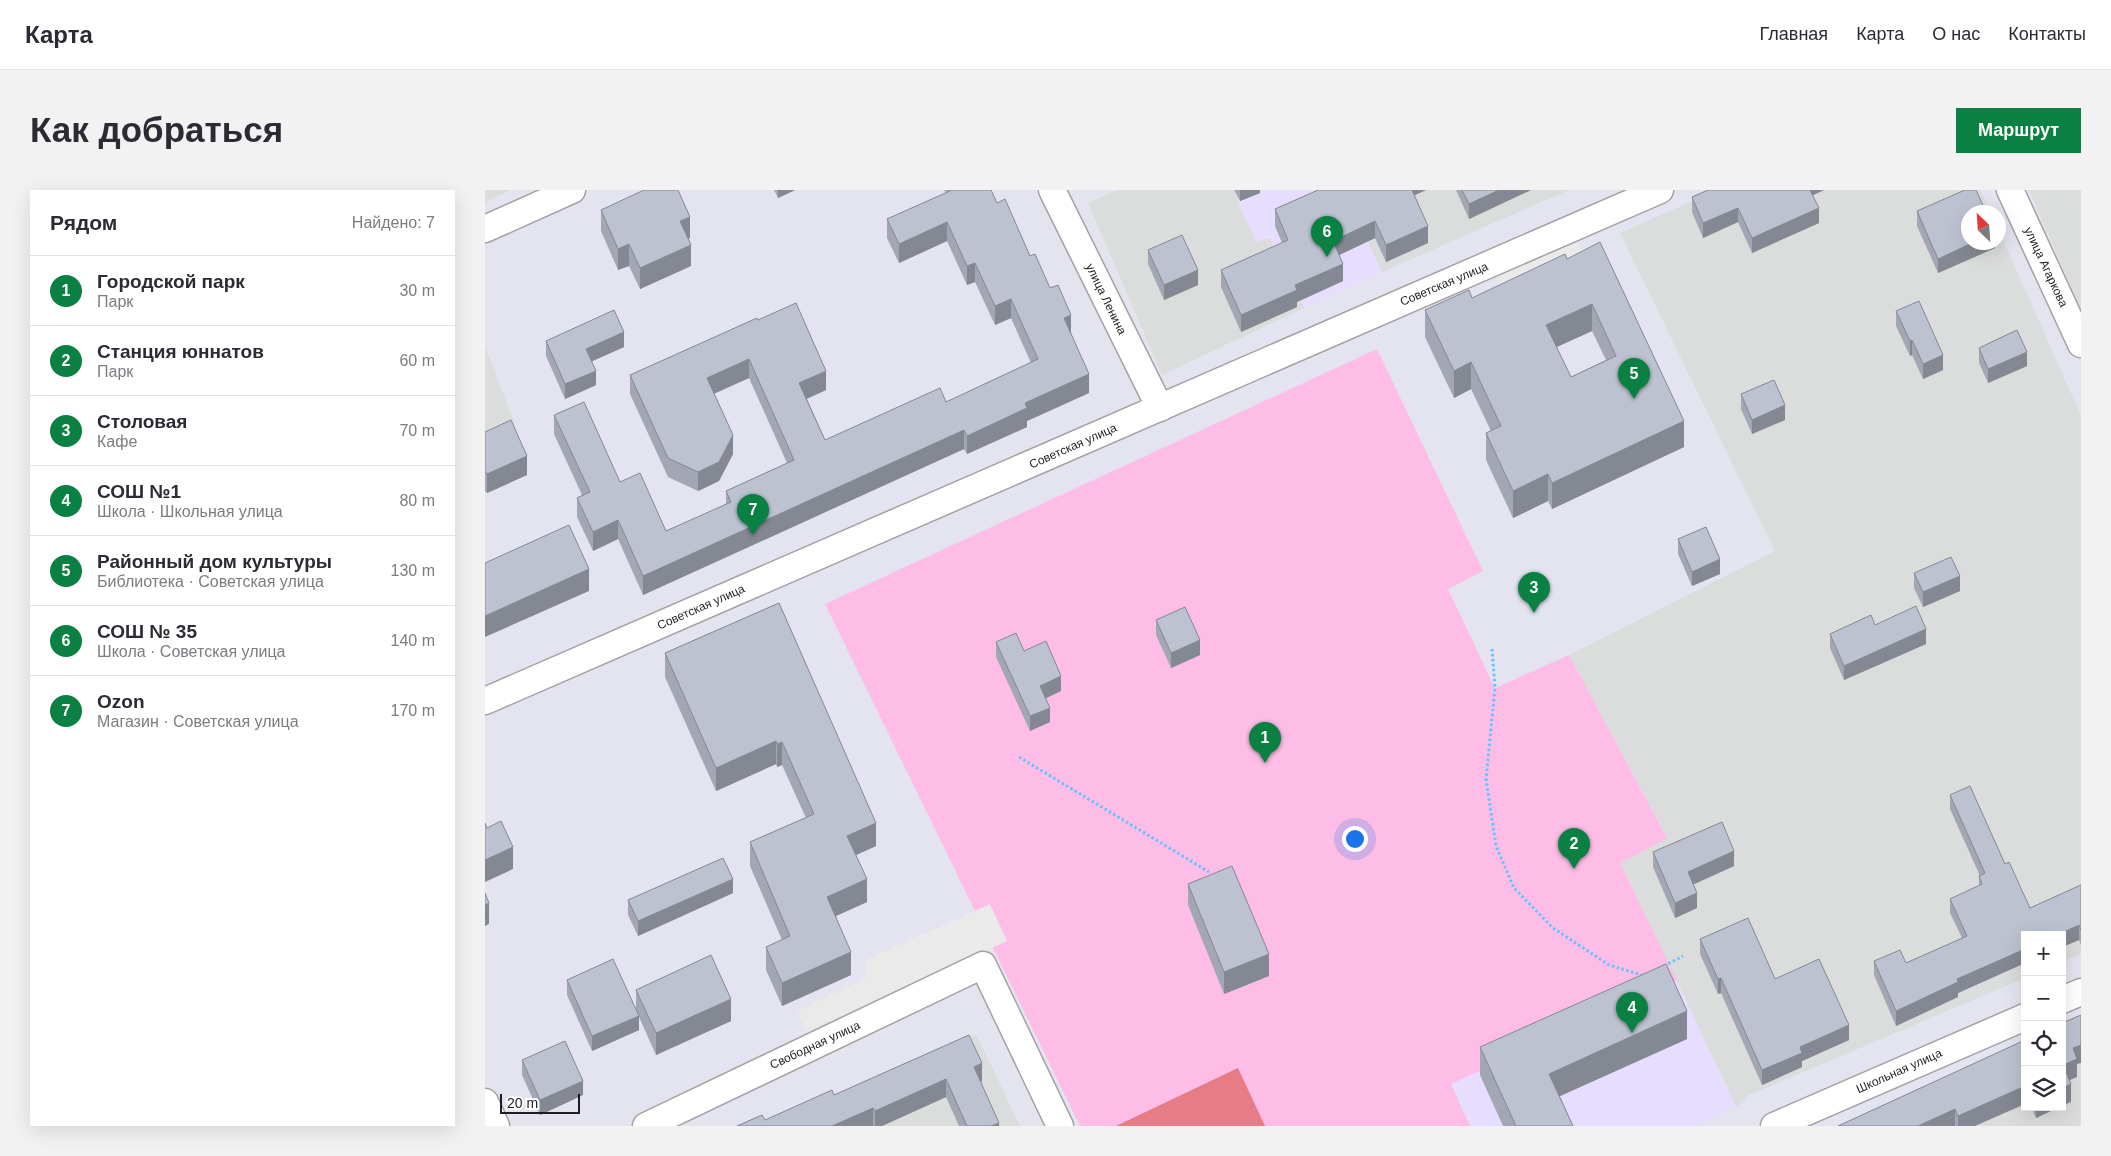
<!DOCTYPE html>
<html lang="ru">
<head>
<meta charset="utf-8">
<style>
  body { margin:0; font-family:Arial,sans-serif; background:#f2f2f3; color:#2b2b33 }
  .controls { position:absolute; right:15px; bottom:15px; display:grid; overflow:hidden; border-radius:0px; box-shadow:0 5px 20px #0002 }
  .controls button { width:45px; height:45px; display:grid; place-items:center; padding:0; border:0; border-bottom:1px solid #e1e1e2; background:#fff; color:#2b2b33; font:25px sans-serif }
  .compass { position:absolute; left:1476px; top:15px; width:45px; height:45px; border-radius:50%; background:#fff; box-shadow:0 5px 20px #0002; rotate:335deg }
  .scale { position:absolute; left:15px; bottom:12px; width:80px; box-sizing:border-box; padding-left:5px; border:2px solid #1e1e1e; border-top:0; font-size:14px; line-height:18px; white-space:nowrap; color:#1e1e1e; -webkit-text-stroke:4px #fff; paint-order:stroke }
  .you { position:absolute; left:869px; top:648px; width:18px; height:18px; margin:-12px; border:4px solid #fff; border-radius:50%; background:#1a73e8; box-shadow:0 0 0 8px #1a73e833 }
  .badge { display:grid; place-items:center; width:32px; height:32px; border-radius:50%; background:#0b8043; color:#fff; font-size:16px; font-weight:700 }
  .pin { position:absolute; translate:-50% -41px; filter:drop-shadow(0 1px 2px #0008) }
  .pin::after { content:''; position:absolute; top:26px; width:18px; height:15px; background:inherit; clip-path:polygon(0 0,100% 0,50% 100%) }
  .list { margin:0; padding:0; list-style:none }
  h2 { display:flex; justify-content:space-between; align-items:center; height:65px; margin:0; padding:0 20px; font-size:21px }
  h2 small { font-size:16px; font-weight:400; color:#7c7c81 }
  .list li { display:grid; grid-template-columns:32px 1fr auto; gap:15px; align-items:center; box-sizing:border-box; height:70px; padding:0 20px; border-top:1px solid #e1e1e2 }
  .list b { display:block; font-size:19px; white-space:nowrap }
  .list p { margin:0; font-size:16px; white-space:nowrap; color:#7c7c81 }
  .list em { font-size:16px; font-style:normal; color:#7c7c81 }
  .icon { flex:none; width:28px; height:28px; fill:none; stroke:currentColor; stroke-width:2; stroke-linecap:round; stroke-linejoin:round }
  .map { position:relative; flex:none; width:1596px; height:936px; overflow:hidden; border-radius:0px }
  header { display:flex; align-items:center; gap:30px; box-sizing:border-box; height:70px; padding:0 25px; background:#fff; border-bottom:1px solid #e1e1e2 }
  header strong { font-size:24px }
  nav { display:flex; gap:28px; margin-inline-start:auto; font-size:18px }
  .intro { display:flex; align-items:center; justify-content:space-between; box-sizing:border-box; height:120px; padding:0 30px }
  h1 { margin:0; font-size:35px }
  .button { padding:12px 22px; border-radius:0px; background:#0b8043; color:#fff; font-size:18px; font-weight:700 }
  main { display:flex; gap:30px; padding:0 30px }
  aside { flex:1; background:#fff; border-radius:0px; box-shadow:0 5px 20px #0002 }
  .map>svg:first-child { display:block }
  .residential { fill:#dbdcdc }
  .education { fill:#e7ddff }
  .park { fill:#fdbde6 }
  .pitch { fill:#e57c86 }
  .parking { fill:#eaeaea }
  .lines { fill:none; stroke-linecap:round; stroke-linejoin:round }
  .minor-casing { stroke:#a2a2a2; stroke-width:29 }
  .path { stroke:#65c3ff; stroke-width:3; stroke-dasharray:2.5 2.5; stroke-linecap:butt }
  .minor { stroke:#fff; stroke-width:26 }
  .wall { fill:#a2a7b3; fill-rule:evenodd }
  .shaded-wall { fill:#848892 }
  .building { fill:#bcc2d0; stroke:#848892; fill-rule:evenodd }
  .labels { text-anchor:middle; stroke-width:4; stroke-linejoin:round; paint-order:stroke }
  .street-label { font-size:12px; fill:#1e1e1e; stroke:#fff }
</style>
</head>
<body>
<header>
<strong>Карта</strong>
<nav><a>Главная</a><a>Карта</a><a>О нас</a><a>Контакты</a></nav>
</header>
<div class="intro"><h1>Как добраться</h1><a class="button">Маршрут</a></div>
<main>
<aside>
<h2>Рядом<small>Найдено: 7</small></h2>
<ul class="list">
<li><span class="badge">1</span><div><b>Городской парк</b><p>Парк</p></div><em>30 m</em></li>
<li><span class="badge">2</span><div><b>Станция юннатов</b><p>Парк</p></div><em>60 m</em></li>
<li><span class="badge">3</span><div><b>Столовая</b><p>Кафе</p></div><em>70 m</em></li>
<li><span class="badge">4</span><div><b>СОШ №1</b><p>Школа · Школьная улица</p></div><em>80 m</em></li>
<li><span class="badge">5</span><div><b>Районный дом культуры</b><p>Библиотека · Советская улица</p></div><em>130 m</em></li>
<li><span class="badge">6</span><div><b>СОШ № 35</b><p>Школа · Советская улица</p></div><em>140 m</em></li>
<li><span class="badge">7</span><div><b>Ozon</b><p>Магазин · Советская улица</p></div><em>170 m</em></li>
</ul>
</aside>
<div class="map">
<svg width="1596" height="936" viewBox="0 0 1596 936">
  <rect width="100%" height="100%" fill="#e4e4f0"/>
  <g class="residential">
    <path d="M0,0H26L0,12Z"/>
    <path d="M632,0H748L771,51L785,48L819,118L677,185L603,13Z"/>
    <path d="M858,0H1084L897,82Z"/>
    <path d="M1232,0H1495L1505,22H1484V52H1514V41L1596,226V764L1577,772V745H1540V788L1264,905L1251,917L1135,673L1182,647L1084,465L1290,361L1135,43Z"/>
    <path d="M1544,0H1596V119Z"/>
    <path d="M0,157L31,236L0,249Z"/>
    <path d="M1596,838V936H1367L1540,862V917H1577V846Z"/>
    <path d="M491,844L535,936H284L375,902Z"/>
  </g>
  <g class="education">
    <path d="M748,0H858L897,82L819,118L785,48L771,52Z"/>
    <path d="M1192,791L1251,917L1210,936H985L966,894Z"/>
  </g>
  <path class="park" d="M892,159L998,381L963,399L1010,498L1084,465L1182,648L1135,673L1192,791L966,894L985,936H595L340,414Z"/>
  <path class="pitch" d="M753,878L780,936H631Z"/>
  <g class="parking">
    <path d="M1086,39L1103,75L1024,107L1004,75Z"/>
    <path d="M505,714L522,751L322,841L311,822L381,788V770Z"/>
  </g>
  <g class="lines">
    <defs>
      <g id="minor">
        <path d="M567,0L675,218"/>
        <path d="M1525,0L1596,154"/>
        <path d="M0,39L87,0"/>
        <path d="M0,511L1175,0"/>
        <path d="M1577,810L1596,802"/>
        <path d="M0,912L11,936"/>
        <path d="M161,936L498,775L575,936"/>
        <path d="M1289,936L1540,827"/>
      </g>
    </defs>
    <use href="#minor" class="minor-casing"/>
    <g class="path">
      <path d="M1007,459L1010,498L1001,589L1011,656L1029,698L1068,738L1124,775L1160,786"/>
      <path d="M534,567L724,682"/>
      <path d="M1179,776L1198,766"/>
    </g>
    <use href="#minor" class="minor"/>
  </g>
  <g class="wall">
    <path d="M289,0H310L293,8Z"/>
    <path d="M459,0H506L512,13L545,66L586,143L604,203L542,231V237L482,264L479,259L158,405L133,349L108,361L92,327V308L97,305L69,244V225L135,292L181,341L241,315V301L302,273L264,188L229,203L248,264L234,291L213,301L183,287L145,204V185L273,130L341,200L322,209L340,250L461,212L546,173L526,128L510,135L490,92L482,95L462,51L414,73L402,48V29L461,3Z"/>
    <path d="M749,0H775V3L755,11Z"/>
    <path d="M833,0H941L930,5L943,53L901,72L890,48L854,65L858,91L812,112V117L756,142L736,97V80L797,53L790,36V19Z"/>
    <path d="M971,0H1046L984,29Z"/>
    <path d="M1223,0H1339L1328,5L1334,33L1267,63L1253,32L1218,48L1207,22V7Z"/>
    <path d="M116,20L205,48L203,49L206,76L155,99L144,76L133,80L116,41Z"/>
    <path d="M1432,21L1510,52V58L1453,83L1432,36Z"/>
    <path d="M663,60L713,95L679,110L663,74Z"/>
    <path d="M1082,69L1199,257L1067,319L1063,311L1028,328L1001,270V243L1006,241L986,199L969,208L940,147V120L987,108ZM1107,141L1121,170L1086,187L1071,157Z"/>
    <path d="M1411,121L1458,180L1438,189L1427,165L1425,166L1411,136Z"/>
    <path d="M61,151L139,157L107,171L111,195L80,209L61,166Z"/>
    <path d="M1494,158L1542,176L1503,193L1494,173Z"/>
    <path d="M1256,204L1300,230L1267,244L1256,219Z"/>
    <path d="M0,242L42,285L2,303L0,301Z"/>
    <path d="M1193,349L1235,384L1207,396L1193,364Z"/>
    <path d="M1429,383L1475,401L1438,417L1429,398Z"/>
    <path d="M294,413L391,656L371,665L382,712L351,726L366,785L297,816L281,780V757L297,750L265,676V652L321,628L297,575L292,577L291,574L231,601L180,487V463Z"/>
    <path d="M671,430L715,465L686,478L671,445Z"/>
    <path d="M1345,444L1441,454L1359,490L1345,458Z"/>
    <path d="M511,452L539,461L576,501L560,508L565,532L545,541L511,467Z"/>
    <path d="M1465,605L1520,674L1545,718L1596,695V755L1594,750L1577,757V745H1540V773L1473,803V807L1411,836L1389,785V771L1421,773L1477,748L1465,723V709L1494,696V686H1495L1465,619Z"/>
    <path d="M1168,662L1249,676L1208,694L1212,718L1190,728L1168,677Z"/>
    <path d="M703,694L784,786L739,804L703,715Z"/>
    <path d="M248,703L153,746L143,725V710Z"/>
    <path d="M1215,749L1290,789L1364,850L1317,871V877L1277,895L1236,803L1233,804L1215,764Z"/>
    <path d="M82,790L151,819V800L246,831L171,865L154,827V840L107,861L82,805Z"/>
    <path d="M484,845L497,891L496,892L514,936H474L461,907L397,936H252L280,930L349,905Z"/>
    <path d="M1202,849L1075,906L1088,936H1018L995,885V857Z"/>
    <path d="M1540,850L1490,936H1353Z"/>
    <path d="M37,870L98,905L55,925L37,885Z"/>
    <path d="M1546,917H1574L1551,928Z"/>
  </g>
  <g class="shaded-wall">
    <path d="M293,0H310L293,8Z"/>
    <path d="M755,0H775V3L755,11Z"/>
    <path d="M923,0H941L923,8Z"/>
    <path d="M1014,0H1046L984,29V14Z"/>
    <path d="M1322,0H1339L1322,8Z"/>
    <path d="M1253,18V32L1218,48V33Z"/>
    <path d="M1334,18V33L1267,63V48Z"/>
    <path d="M205,27V48L195,53V31Z"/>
    <path d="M890,31V48L848,68V51Z"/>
    <path d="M462,32V51L414,73V54Z"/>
    <path d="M943,36V53L901,72V55Z"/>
    <path d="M1489,52H1510V58L1453,83V69Z"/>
    <path d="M144,54V76L133,80V59Z"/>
    <path d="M206,55V76L155,99V78Z"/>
    <path d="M490,73V92L482,95V76Z"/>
    <path d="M858,74V91L812,112V117L756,142V125L810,95Z"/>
    <path d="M713,80V95L679,110V95Z"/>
    <path d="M526,109V128L510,135V116Z"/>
    <path d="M1107,114V141L1061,162V135Z"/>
    <path d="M586,125V144L579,128Z"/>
    <path d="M139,142V157L101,174V159Z"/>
    <path d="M1427,150V165L1425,166V151Z"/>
    <path d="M1542,162V176L1503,193V179Z"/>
    <path d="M1458,165V180L1438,189V174Z"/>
    <path d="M264,169V188L222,207V188Z"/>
    <path d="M986,172V199L969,208V181Z"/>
    <path d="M111,181V195L80,209V194Z"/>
    <path d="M341,181V200L314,212V193Z"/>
    <path d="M604,184V203L542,231V237L482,264V246L540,213Z"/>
    <path d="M1300,215V230L1267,244V230Z"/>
    <path d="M1199,231V257L1067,319V293Z"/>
    <path d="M479,240V259L158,405V386Z"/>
    <path d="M248,245V264L234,291L213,301V282Z"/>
    <path d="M42,266V285L2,303V284Z"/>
    <path d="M1063,284V311L1028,328V301Z"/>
    <path d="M133,330V349L108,361V342Z"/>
    <path d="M1235,369V384L1207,396V382Z"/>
    <path d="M104,379V401L0,447V426Z"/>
    <path d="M1475,386V401L1438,417V402Z"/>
    <path d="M1441,439V454L1359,490V476Z"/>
    <path d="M715,450V465L686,478V463Z"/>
    <path d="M576,486V501L555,511V496Z"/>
    <path d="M565,518V532L545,541V526Z"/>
    <path d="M291,551V574L231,601V578Z"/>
    <path d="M297,552V575L292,577V554Z"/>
    <path d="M391,633V656L362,669V646Z"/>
    <path d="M28,657V679L0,692V670Z"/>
    <path d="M1249,661V676L1203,697V682Z"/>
    <path d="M248,689V703L153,746V731Z"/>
    <path d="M382,689V712L342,730V707Z"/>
    <path d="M1212,703V718L1190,728V713Z"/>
    <path d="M4,713V734L0,736V715Z"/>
    <path d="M1594,735V750L1577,757V745H1572Z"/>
    <path d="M1540,759V773L1473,803V807L1411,836V821L1472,789Z"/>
    <path d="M366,762V785L297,816V793Z"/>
    <path d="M784,764V786L739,804V782Z"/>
    <path d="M1236,788V803L1233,804V789Z"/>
    <path d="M246,809V831L171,865V843Z"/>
    <path d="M1202,821V849L1064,911V884Z"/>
    <path d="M154,826V840L107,861V846Z"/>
    <path d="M1364,835V850L1317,871V877L1277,895V880L1315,857Z"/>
    <path d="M1596,855V873L1592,874V887L1578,893V875L1588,858Z"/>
    <path d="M497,873V891L489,895V877Z"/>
    <path d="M461,889V907L397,936H390V921Z"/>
    <path d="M98,891V905L55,925V910Z"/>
    <path d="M1586,894V912L1577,916V898Z"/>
    <path d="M1540,896V914L1490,936H1473V926Z"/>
    <path d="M1551,917H1574L1551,928Z"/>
    <path d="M388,918V936H347Z"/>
    <path d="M1470,919V936H1433Z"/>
    <path d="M514,933V936H506Z"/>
  </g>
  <g class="building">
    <path d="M159,0H193L205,27L195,31L206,55L155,78L144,54L133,59L116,20Z"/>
    <path d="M467,0H506L512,13L520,9L545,66L550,64L565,98L573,95L586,125L579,128L604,184L540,213L542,218L482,246L479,240L158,386L133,330L108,342L92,308L105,302L69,225L99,212L135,292L155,283L181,341L246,312L241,301L309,270L264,169L222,188L248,245L234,272L213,282L183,268L145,185L272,128L273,130L311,113L341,181L314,193L340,250L455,198L461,212L553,169L526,109L510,116L490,73L482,76L462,32L414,54L402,29Z"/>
    <path d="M833,0H927L943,36L901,55L890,31L848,51L858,74L810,95L812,100L756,125L736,80L803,50L790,19Z"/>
    <path d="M977,0H1014L984,14Z"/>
    <path d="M1223,0H1325L1334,18L1267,48L1253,18L1218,33L1207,7Z"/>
    <path d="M1480,0H1491L1501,22H1484V52H1489L1453,69L1432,21Z"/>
    <path d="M697,45L713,80L679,95L663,60Z"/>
    <path d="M1115,52L1199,231L1067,293L1063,284L1028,301L1001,243L1016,236L986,172L969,181L940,120L984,100L987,108L1080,64L1082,69ZM1107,114L1131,166L1086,187L1061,135Z"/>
    <path d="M1434,111L1458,165L1438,174L1427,150L1425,151L1411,121Z"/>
    <path d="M129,120L139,142L101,159L111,181L80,194L61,151Z"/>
    <path d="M1532,140L1542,162L1503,179L1494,158Z"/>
    <path d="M1289,190L1300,215L1267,230L1256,204Z"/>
    <path d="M26,230L42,266L2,284L0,281V242Z"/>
    <path d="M84,335L104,379L0,426V373Z"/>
    <path d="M1221,337L1235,369L1207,382L1193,349Z"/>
    <path d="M1466,367L1475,386L1438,402L1429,383Z"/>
    <path d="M294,413L391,633L362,646L382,689L342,707L366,762L297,793L281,757L305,746L265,652L329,624L297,552L292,554L291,551L231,578L180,463Z"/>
    <path d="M1431,416L1441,439L1359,476L1345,444L1386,425L1390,435Z"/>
    <path d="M700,417L715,450L686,463L671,430Z"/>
    <path d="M531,443L539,461L561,451L576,486L555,496L565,518L545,526L511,452Z"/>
    <path d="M1485,596L1520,674L1524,672L1545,718L1596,695V740L1594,735L1572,745H1540V759L1472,789L1473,792L1411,821L1389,771L1415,760L1421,773L1482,746L1465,709L1497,694L1494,686L1500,683L1465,605Z"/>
    <path d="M16,631L28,657L0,670V633L2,638Z"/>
    <path d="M1237,632L1249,661L1203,682L1212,703L1190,713L1168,662Z"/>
    <path d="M238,668L248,689L153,731L143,710Z"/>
    <path d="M747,676L784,764L739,782L703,694Z"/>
    <path d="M0,703L4,713L0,715Z"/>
    <path d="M1263,728L1290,789L1334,769L1364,835L1315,857L1317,863L1277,880L1236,788L1233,789L1215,749Z"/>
    <path d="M226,765L246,809L171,843L151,800Z"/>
    <path d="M128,769L154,826L107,846L82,790Z"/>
    <path d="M1181,774L1202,821L1064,884L1088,936H1031L995,857Z"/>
    <path d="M1596,825V855L1588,858L1592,869L1578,875L1586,894L1577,898V833Z"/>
    <path d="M484,845L497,873L489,877L514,933L506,936H482L461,889L390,921L388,918L347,936H252L277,925L280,930L347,900L349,905Z"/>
    <path d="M1540,850V896L1473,926L1470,919L1433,936H1353Z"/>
    <path d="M80,851L98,891L55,910L37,870Z"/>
  </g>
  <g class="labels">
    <g class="street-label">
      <text transform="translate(1561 77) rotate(65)" y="4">улица Агаркова</text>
      <text transform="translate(959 94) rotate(-23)" y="4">Советская улица</text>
      <text transform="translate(621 109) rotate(64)" y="4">улица Ленина</text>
      <text transform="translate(588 256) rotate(-24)" y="4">Советская улица</text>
      <text transform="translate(216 417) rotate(-24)" y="4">Советская улица</text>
      <text transform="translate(330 855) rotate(-25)" y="4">Свободная улица</text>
      <text transform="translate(1414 881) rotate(-24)" y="4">Школьная улица</text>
    </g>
  </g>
</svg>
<div class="controls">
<button>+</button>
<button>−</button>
<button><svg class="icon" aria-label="locate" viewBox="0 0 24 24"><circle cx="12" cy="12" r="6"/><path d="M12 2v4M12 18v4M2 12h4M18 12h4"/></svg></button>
<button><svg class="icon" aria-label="layers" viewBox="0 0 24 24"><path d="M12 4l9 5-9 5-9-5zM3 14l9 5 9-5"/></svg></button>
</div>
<svg class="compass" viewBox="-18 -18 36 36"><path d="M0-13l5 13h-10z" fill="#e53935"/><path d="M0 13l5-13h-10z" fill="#7c7c81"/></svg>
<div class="scale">20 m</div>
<div class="you"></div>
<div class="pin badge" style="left:780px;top:573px">1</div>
<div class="pin badge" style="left:1089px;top:679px">2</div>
<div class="pin badge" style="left:1049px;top:423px">3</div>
<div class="pin badge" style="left:1147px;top:843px">4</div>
<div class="pin badge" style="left:1149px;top:209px">5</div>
<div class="pin badge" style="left:842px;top:67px">6</div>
<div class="pin badge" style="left:268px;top:345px">7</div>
</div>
</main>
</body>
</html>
